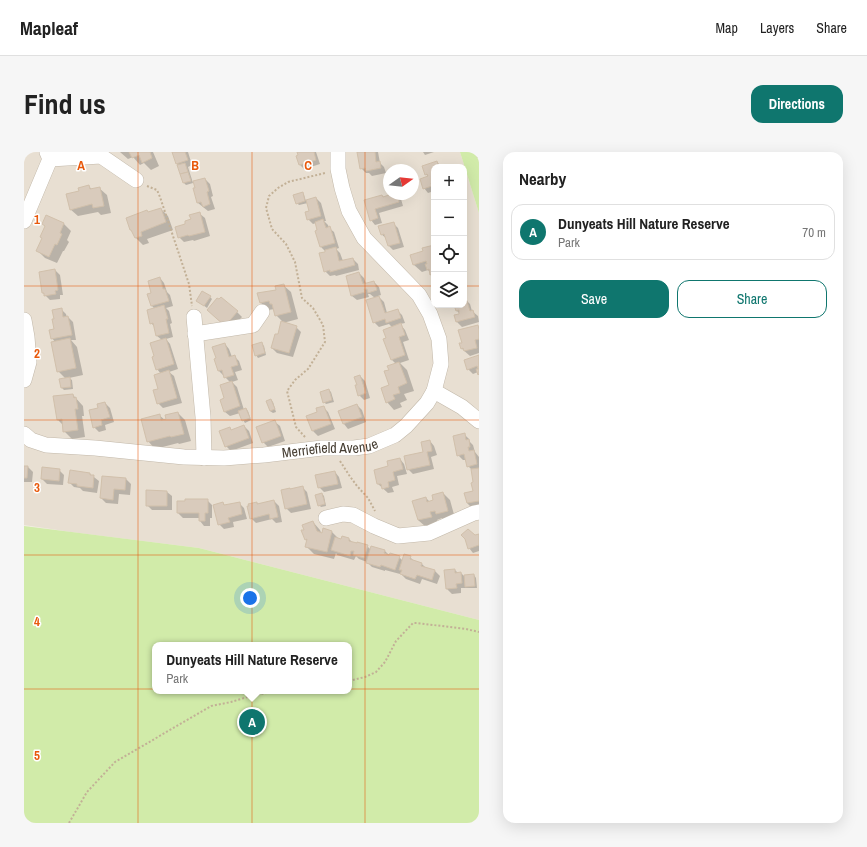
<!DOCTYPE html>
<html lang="en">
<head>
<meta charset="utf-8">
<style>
  body { margin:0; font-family:"Archivo Narrow",sans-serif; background:#f6f6f6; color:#222 }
  .controls { position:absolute; right:12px; top:12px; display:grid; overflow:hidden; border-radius:8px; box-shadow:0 4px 16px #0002 }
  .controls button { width:36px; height:36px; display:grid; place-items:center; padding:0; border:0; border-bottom:1px solid #e0e0e0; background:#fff; color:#222; font:20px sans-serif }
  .compass { position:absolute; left:359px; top:12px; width:36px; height:36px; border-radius:50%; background:#fff; box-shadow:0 4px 16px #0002; rotate:75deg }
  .you { position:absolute; left:226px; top:446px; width:14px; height:14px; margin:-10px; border:3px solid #fff; border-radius:50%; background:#1a73e8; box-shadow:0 0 0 6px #1a73e833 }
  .badge { display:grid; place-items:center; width:26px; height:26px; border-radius:50%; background:#0f766e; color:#fff; font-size:13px; font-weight:700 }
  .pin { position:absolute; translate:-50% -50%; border:2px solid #fff; box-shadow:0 1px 4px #0006 }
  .popup { position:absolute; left:128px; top:490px; width:200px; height:52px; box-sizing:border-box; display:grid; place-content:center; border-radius:8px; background:#fff; filter:drop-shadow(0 1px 3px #0005); font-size:13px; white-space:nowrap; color:#767676 }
  .popup b { font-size:15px; color:#222 }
  .popup::after { content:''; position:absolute; left:50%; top:100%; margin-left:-8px; border:8px solid transparent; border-top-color:#fff }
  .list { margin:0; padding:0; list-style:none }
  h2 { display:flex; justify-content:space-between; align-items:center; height:52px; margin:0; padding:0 16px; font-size:17px }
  h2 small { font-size:13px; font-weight:400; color:#767676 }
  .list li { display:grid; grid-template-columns:26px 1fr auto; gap:12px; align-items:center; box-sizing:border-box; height:56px; margin:0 8px 8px; padding:0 8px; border:1px solid #e0e0e0; border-radius:12px }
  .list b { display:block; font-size:15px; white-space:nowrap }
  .list p { margin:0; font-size:13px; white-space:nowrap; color:#767676 }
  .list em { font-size:13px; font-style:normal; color:#767676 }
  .actions { display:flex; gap:8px; padding:12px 16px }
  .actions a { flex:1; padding:9px 0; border:1px solid #0f766e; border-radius:12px; text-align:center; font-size:14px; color:#0f766e }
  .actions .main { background:#0f766e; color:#fff }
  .icon { flex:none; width:22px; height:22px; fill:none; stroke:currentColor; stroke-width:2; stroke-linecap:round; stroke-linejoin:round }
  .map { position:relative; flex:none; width:455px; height:671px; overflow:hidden; border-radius:12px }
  header { display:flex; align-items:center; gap:24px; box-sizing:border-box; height:56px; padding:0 20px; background:#fff; border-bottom:1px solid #e0e0e0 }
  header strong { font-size:19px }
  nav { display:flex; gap:22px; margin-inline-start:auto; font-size:14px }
  .intro { display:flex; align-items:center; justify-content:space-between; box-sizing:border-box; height:96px; padding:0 24px }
  h1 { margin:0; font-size:28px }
  .button { padding:10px 18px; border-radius:12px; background:#0f766e; color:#fff; font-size:14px; font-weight:700 }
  main { display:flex; gap:24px; padding:0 24px }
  aside { flex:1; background:#fff; border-radius:12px; box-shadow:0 4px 16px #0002 }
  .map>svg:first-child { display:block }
  .residential { fill:#e8dfd2; fill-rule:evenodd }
  .green { fill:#d1eba9; fill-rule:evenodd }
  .shadow { fill:#0003 }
  .building { fill:#d9cbbc; stroke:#d1c0ab }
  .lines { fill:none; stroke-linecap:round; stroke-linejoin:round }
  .minor-casing { stroke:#c2b8a9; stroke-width:16 }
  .path { stroke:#c2b096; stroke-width:2; stroke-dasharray:2 2; stroke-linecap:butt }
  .minor { stroke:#fff; stroke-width:15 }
  .grid { fill:none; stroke:#e8590c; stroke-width:1; stroke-opacity:0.55 }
  .labels { text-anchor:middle; stroke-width:3; stroke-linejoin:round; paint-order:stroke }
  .street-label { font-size:14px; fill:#463e33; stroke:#fff }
  .grid-label { font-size:13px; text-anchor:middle; font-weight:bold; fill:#e8590c; stroke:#fff; stroke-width:3; stroke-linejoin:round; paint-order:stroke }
</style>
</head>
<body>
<header>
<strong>Mapleaf</strong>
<nav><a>Map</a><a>Layers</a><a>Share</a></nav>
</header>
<div class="intro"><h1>Find us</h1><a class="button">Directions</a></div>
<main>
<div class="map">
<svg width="455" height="671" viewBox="0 0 455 671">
  <rect width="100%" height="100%" fill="#f3eee4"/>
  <path class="residential" d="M0,0H436L455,61V468L175,396L47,380L0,373ZM410,15H440V153H410ZM365,18H389V42H365Z"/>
  <g class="green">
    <path d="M436,0H455V61Z"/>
    <path d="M0,374L175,396L455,468V671H0ZM131,493H325V539H131Z"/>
  </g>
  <g class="shadow">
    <path d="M96,0H129L135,14L127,18L120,11L116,13L109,5L104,7Z"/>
    <path d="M149,0H164L168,13L164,15L169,31L162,33L160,31L154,14L153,12Z"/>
    <path d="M274,0H292L296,12L280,17L275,12Z"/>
    <path d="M334,0H354L356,11L360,15L362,21L348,24L345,21H342L337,16Z"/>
    <path d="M399,0H410L401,3Z"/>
    <path d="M413,10L418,15H410V39L404,41L400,36L404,25L402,22Z"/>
    <path d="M181,27L186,32L189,44L187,45L191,57L184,59L174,51Z"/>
    <path d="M65,34L68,38L75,36L83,43L87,61L77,63L74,60L54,64L46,57L56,40Z"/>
    <path d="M278,41L280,43L282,49L292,46L297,51L302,69H300L304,73L305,76L310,80L315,96L312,97L316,101L319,109L329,107L334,112L335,118L312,124L311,123L306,124L301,119L302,100L297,95L292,79H295L292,71L289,72L284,67L286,60L284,51L275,53L273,51Z"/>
    <path d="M373,42L377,47L379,54L355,61L358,71L351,73L347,68L341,49L358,44L360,45Z"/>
    <path d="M137,57L144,64L149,78L123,87L125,91L119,93L112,86L103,66L125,61Z"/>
    <path d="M176,62L181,66L186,84L170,89L169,88L160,90L155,85L163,73Z"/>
    <path d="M23,64L40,72L47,79L43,88L45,90L40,99H39L33,111L21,106L14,99L19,87L22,75Z"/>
    <path d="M369,71L374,76L380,95L369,98L365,94L363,87L357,82Z"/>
    <path d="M410,94V125L404,118L398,120L390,113L400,100Z"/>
    <path d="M31,118L36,123L39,143H36V147L26,148L19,141Z"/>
    <path d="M335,121L340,126L342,132L350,130L355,135L357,143L354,144L360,150L363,161L373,158L378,163L381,171L376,172L381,178L385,188L379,190L385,208L376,211L383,218L390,239L380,242L383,248L376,251L378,255L370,258L363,250L372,212L368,208L363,187L368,175L365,172L355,175L350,170L351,146L346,142H344L345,145L333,148L328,144Z"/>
    <path d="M136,126L140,131L143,140L146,143L149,154L142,156L145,159L148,171L146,172L149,185L142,187L146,192L154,217L145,220L150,224L158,251L139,256L134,251L137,222L133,217L131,205L138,188L133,184L130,174L127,171L131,157L128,154L124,143L128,141Z"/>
    <path d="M259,133L267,140L274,167L259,171L272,175L277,180L269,205L253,201L248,196L254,184L258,169L252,163L251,157L244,158L237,151L235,142L253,138Z"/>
    <path d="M186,145L188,147L183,156L175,150Z"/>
    <path d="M440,146L446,152L448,159L454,164L455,170L438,175L433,170L436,162L433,159L431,153H440Z"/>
    <path d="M37,157L42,162L43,166L44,165L49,170L52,188H47L53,195L59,223L45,226L48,228L49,237L40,238L38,236L36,228L42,227L34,219L31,190L28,186L31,178V168Z"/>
    <path d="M184,158L213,160L218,165L206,178Z"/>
    <path d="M454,174L455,175V201L446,204L437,196L439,191Z"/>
    <path d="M201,192L205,197L208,205L210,204L215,209L218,218L211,220L214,228L208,230L213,235L220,258L222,257L224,259L227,268L221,271L219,268L216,261L206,264L201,260L202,247L206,230L195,219L193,207Z"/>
    <path d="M238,192L240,194L242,203L234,206L232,203Z"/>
    <path d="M455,205V222L454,220L449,222L444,217Z"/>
    <path d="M336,224L341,229L346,246L340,248L335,243L334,233Z"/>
    <path d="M305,238L307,240L310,250L302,252L300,250Z"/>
    <path d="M49,243L59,254L60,264H58L61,285L48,287L40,279V274L34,268Z"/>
    <path d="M247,248L249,250L252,260L249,261L246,259Z"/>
    <path d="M81,251L86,256L90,270L81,273L82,278L75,280L70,275L75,256Z"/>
    <path d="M333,253L338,258L342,270L324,277L320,272L315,260Z"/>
    <path d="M299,255L304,260L311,277L294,284L289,279L284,264L295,260Z"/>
    <path d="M154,261L161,268L167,289L155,292L154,291L131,297L124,289L135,263L141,268Z"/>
    <path d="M251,270L256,274L261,289L244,295L239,290Z"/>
    <path d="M220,274L225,279L229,291L207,299L202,294L206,277L208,279Z"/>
    <path d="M440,282L445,287L446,290L449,293L451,300L455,305V354L448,356L443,351L441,341L450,339L451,331L448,318L444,314L442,308H439L434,303Z"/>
    <path d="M406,289L410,294L413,303L407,305L410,317L389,322L384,317L400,301Z"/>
    <path d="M376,307L380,312L383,322L373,324L375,333L368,335L370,340L364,341L354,332L365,315Z"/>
    <path d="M0,315H4L9,320L8,330H0Z"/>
    <path d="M35,318L40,323L39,333L23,332L18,327Z"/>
    <path d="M311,320L315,325L318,336L300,340L295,335Z"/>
    <path d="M66,322L75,329L73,341L59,339L56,336L50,335L45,330Z"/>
    <path d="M102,327L107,332L106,343L95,342L94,352L82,351L77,346Z"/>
    <path d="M279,336L283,340L287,357L267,361L262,356L267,338Z"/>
    <path d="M143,340L148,344V358H128L123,353Z"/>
    <path d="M419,341L426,348L431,366L420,369L418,366L413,368L414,372L402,375L394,368L402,346L406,350L411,349Z"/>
    <path d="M298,342L300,344L302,354L297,355L295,353Z"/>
    <path d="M183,348L188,353V366H186V374H180L176,369V366H159L154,361Z"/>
    <path d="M250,349L255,354L258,370L252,371L248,367L232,371L227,366L233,351L234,352Z"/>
    <path d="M199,351L201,354L215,351L220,356L223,367L209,370L210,375L200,377L195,372Z"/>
    <path d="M289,370L296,378L298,383L308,380L315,387L318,388L325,387L329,391L343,394L347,398L348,395L361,399L366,404L375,405L379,409L386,405L390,409L397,411L402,416L411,419L416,424L413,432L398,427L396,432L382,427L376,421V422L361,418V419L348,415L343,410L335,407L332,404L330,408L313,403L312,401L310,407L290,402L283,395L284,389L282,388L279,379L281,378Z"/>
    <path d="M455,383V399L449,401L445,396L451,384Z"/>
    <path d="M431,418L434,421H437L440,424L450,423L452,426L453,436H437V441L428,442L423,437Z"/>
  </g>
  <g class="building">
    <path d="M105,0H126L128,6L118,11L115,3L108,6Z"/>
    <path d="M148,0H161L164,8L152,12Z"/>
    <path d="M273,0H290L292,8L275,13L272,4L274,3Z"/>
    <path d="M333,0H351L352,10L356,9L357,16L342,19L341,16L336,17Z"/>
    <path d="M413,9L415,15H410V31H407L408,34L399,37L396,27L404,24L403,22L401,23L398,14Z"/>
    <path d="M161,11L164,20L156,22L153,13Z"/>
    <path d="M164,20L167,29L159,31L156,22Z"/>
    <path d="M181,26L185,39L183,40L186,52L179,55L177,50L173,51L169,36H171L169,29Z"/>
    <path d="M65,33L66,37L76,35L80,54L69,56L68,52L46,58L42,42L55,39L54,36Z"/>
    <path d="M279,40L281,49L272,52L269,43Z"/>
    <path d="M368,42H373L375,50L351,57L354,66L346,69L340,48L358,43L359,45Z"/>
    <path d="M292,45L297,64L283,68L281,60L285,59L282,48Z"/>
    <path d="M137,56L142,70L117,80L118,84L111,86L107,78H106L102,66L123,58L124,60Z"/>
    <path d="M176,60L181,80L165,84L164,83L154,86L151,75L161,72V69L167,67L165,63Z"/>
    <path d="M22,63L40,71L36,81L38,82L33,93L31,92L25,105L12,99L18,86L16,85L21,74L18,72Z"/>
    <path d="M299,67L302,76L306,74L311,91L296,95L291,79L293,78L291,70Z"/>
    <path d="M370,70L376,91L364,94L360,82L357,83L354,74Z"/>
    <path d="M410,93V121L406,123L405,117L403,118L401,112H403L402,109L389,113L386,103L399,99L398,96Z"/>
    <path d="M312,95L315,109L329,106L331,113L306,120V118L300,120L295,101L301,100V98Z"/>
    <path d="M31,117L34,138L31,139L32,142L20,144V141H18L15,120Z"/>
    <path d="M335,120L339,132L350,129L353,138L344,141L343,137H340L341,140L327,144L322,124Z"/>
    <path d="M136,125L139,137H141L145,149L127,154L123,142L127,141L124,129Z"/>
    <path d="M260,132L267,160L251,164L248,152H246L245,149L236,151L233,141L252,138L251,134Z"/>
    <path d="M178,139L187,144L180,154L172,149Z"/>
    <path d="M355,144L361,161L374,157L377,166L362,171L361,167L349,171L342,148Z"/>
    <path d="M197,145L214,159L201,174L183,158L193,146L195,147Z"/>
    <path d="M442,146L446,159L449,158L451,165L432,170L430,163L435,162V158L432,159L430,153H440V147Z"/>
    <path d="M140,153L144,167H142L145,181L132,184L129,171L126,172L123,158Z"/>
    <path d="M38,156L39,165L44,164L48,183L27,187L25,178L30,177L28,167H30L28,158Z"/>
    <path d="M257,169L273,174L265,201L247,196L251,182H254Z"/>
    <path d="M377,171L381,183L375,185L381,203L367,208L359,187L362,186L359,178Z"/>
    <path d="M454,173L455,177V187L451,188L453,196L440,199L439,196L437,197L435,191H438L434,178Z"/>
    <path d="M46,186L52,216L33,220L27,190Z"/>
    <path d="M142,186L150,212L132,218L128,205L130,204L126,191Z"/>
    <path d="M238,190L241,201L231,204L228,193Z"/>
    <path d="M201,191L205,205L211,203L214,213L207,215L210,223L200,226L198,218L194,219L190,207L192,206L188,195Z"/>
    <path d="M455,203V222L454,223L452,217H454L453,214L443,218L440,208Z"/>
    <path d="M375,210L383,231L374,235L376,241L369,243L371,247L362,251L357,236L365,233L360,219L365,218L363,214Z"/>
    <path d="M145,218L153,246L133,252L129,238L134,237L130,223Z"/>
    <path d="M336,223L342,241L334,244L331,233H333L330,225Z"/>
    <path d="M46,225L47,235L37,236L35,227Z"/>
    <path d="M208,229L216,254L200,260L196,248L200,246L196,233Z"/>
    <path d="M305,237L308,248L299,251L296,240Z"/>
    <path d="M49,242L50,246L52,245L54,257H51L54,278L39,280L38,267L33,268L29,244Z"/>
    <path d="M247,247L251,257L246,259L242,249Z"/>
    <path d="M81,250L86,265L77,268L78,273L69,276L65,258L74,256L73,252Z"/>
    <path d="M333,252L338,265L319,272L314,259Z"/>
    <path d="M300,254L307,272L288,279L282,264L293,260L292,256Z"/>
    <path d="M222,256L226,266L218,269L214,259Z"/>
    <path d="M154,260L160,282L147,285L146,284L123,290L117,267L136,262L137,268L142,267L141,263Z"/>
    <path d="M251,268L257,284L238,291L232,275Z"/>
    <path d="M220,273L225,286L201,295L195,279L206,275L207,278Z"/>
    <path d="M441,281L442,288L445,287L446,295H444L445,299L450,298L453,312L443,315L440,302L433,304L429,284Z"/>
    <path d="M406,288L408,299L403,300L406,313L383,318L380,304L399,300L397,290Z"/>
    <path d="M376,306L379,317L369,320L371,328L364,330L365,335L358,337L357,332H353L350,318L364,314L363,309Z"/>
    <path d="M0,314H4L3,326H0Z"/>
    <path d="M18,315L36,317L35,329L17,327Z"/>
    <path d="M455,316V349L443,351L440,341L449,339L447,331L449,330L447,317Z"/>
    <path d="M46,318L66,321V323H70L69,336L53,334V332L44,331Z"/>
    <path d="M311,319L314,332L294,336L291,323Z"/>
    <path d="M78,324L102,326L101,338L90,337L89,348L76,346Z"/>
    <path d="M279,334L283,352L261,357L257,338L266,336V337Z"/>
    <path d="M122,338L143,339V354H122Z"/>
    <path d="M419,340L424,359L412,362L411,359L406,360L408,365L394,368L388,349L402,345L403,350L409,348L408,343Z"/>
    <path d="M298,341L301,352L294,354L291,343Z"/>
    <path d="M161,347H184V361H181V369H175V361H153V349H161Z"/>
    <path d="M250,348L254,365L246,367L245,362L226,367L223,354H225L224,352L233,350V352Z"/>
    <path d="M199,350L200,353L216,350L218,362L204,366L206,370L194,373L189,353Z"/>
    <path d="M289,369L293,379L298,381L299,376L308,379L303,400L281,395L283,387L281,388L277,378H280L278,373Z"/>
    <path d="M444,377L451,383L455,382V393L444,397L441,387L437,383Z"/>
    <path d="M318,384L325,386V389L333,391V390L344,393L340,406L329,403L330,399H327L326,404L307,398L311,385L317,387Z"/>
    <path d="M347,394L361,398L360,401L365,403L366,401L376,404L371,418L357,413L356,415L342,411Z"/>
    <path d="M380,402L387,404L386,407L398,411L397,414L411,418L408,428L393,423L391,427L376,422L378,418H375Z"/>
    <path d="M431,417V421L437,420L438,431L432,432L433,436L422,437L420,418Z"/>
    <path d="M450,422L451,434L441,435L440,423Z"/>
  </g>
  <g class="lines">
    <defs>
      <g id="minor">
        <path d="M26,7L77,4L112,28"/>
        <path d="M0,69L26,7L23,0"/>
        <path d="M170,165L179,265L180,306"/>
        <path d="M0,168L3,185L5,210L0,228"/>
        <path d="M171,182L229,173L238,160"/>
        <path d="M410,239L438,255L455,269"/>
        <path id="s1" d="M0,282L7,288L22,293L71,296L160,305L200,306L240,303L298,296H330L345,294L371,283L382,274L403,251L410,239L417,212L415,187L406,162L395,143L340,86L325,59L318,36L314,17V0"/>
        <path d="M302,366L319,362L329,363L350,374L374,384L405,381L450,361L455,360"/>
      </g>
    </defs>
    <use href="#minor" class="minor-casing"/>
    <g class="path">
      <path d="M452,0L455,8"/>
      <path d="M123,34L133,38L136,45L165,132L168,154"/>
      <path d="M281,285L272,275L263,239L271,228L284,217L301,190L299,173L289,156L278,146L271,110L262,92L248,77L242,56L245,44L254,36L264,30L301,21"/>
      <path d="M316,309L325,323L333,334L344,346L351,359"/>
      <path d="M325,529L341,525L352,520L361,510L372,489L389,471H393L442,477L455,480"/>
      <path d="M45,671L63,640L91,610L187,554L207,550L230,543L255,539"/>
    </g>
    <use href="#minor" class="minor"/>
  </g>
  <path class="grid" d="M114,0V671M228,0V671M341,0V671M0,134H410M440,134H455M0,268H455M0,403H455M0,537H455"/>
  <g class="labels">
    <g class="street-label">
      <text dy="5" stroke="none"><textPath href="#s1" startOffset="310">Merriefield Avenue</textPath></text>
    </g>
  </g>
  <g class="grid-label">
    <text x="57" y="18">A</text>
    <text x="171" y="18">B</text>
    <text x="284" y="18">C</text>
    <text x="13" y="72">1</text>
    <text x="13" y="206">2</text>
    <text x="13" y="340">3</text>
    <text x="13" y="474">4</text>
    <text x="13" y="608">5</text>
  </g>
</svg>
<div class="controls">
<button>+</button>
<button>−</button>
<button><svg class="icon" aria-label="locate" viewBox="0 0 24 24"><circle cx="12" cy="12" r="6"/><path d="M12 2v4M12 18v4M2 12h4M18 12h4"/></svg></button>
<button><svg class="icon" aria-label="layers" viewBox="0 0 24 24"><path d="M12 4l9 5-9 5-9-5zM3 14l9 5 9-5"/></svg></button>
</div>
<svg class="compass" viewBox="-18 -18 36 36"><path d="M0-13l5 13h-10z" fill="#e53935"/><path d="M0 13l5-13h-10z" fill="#767676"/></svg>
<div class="you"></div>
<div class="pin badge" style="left:228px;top:570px">A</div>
<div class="popup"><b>Dunyeats Hill Nature Reserve</b>Park</div>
</div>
<aside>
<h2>Nearby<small></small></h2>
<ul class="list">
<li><span class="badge">A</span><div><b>Dunyeats Hill Nature Reserve</b><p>Park</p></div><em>70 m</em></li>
</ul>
<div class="actions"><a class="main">Save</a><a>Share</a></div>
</aside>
</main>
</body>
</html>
